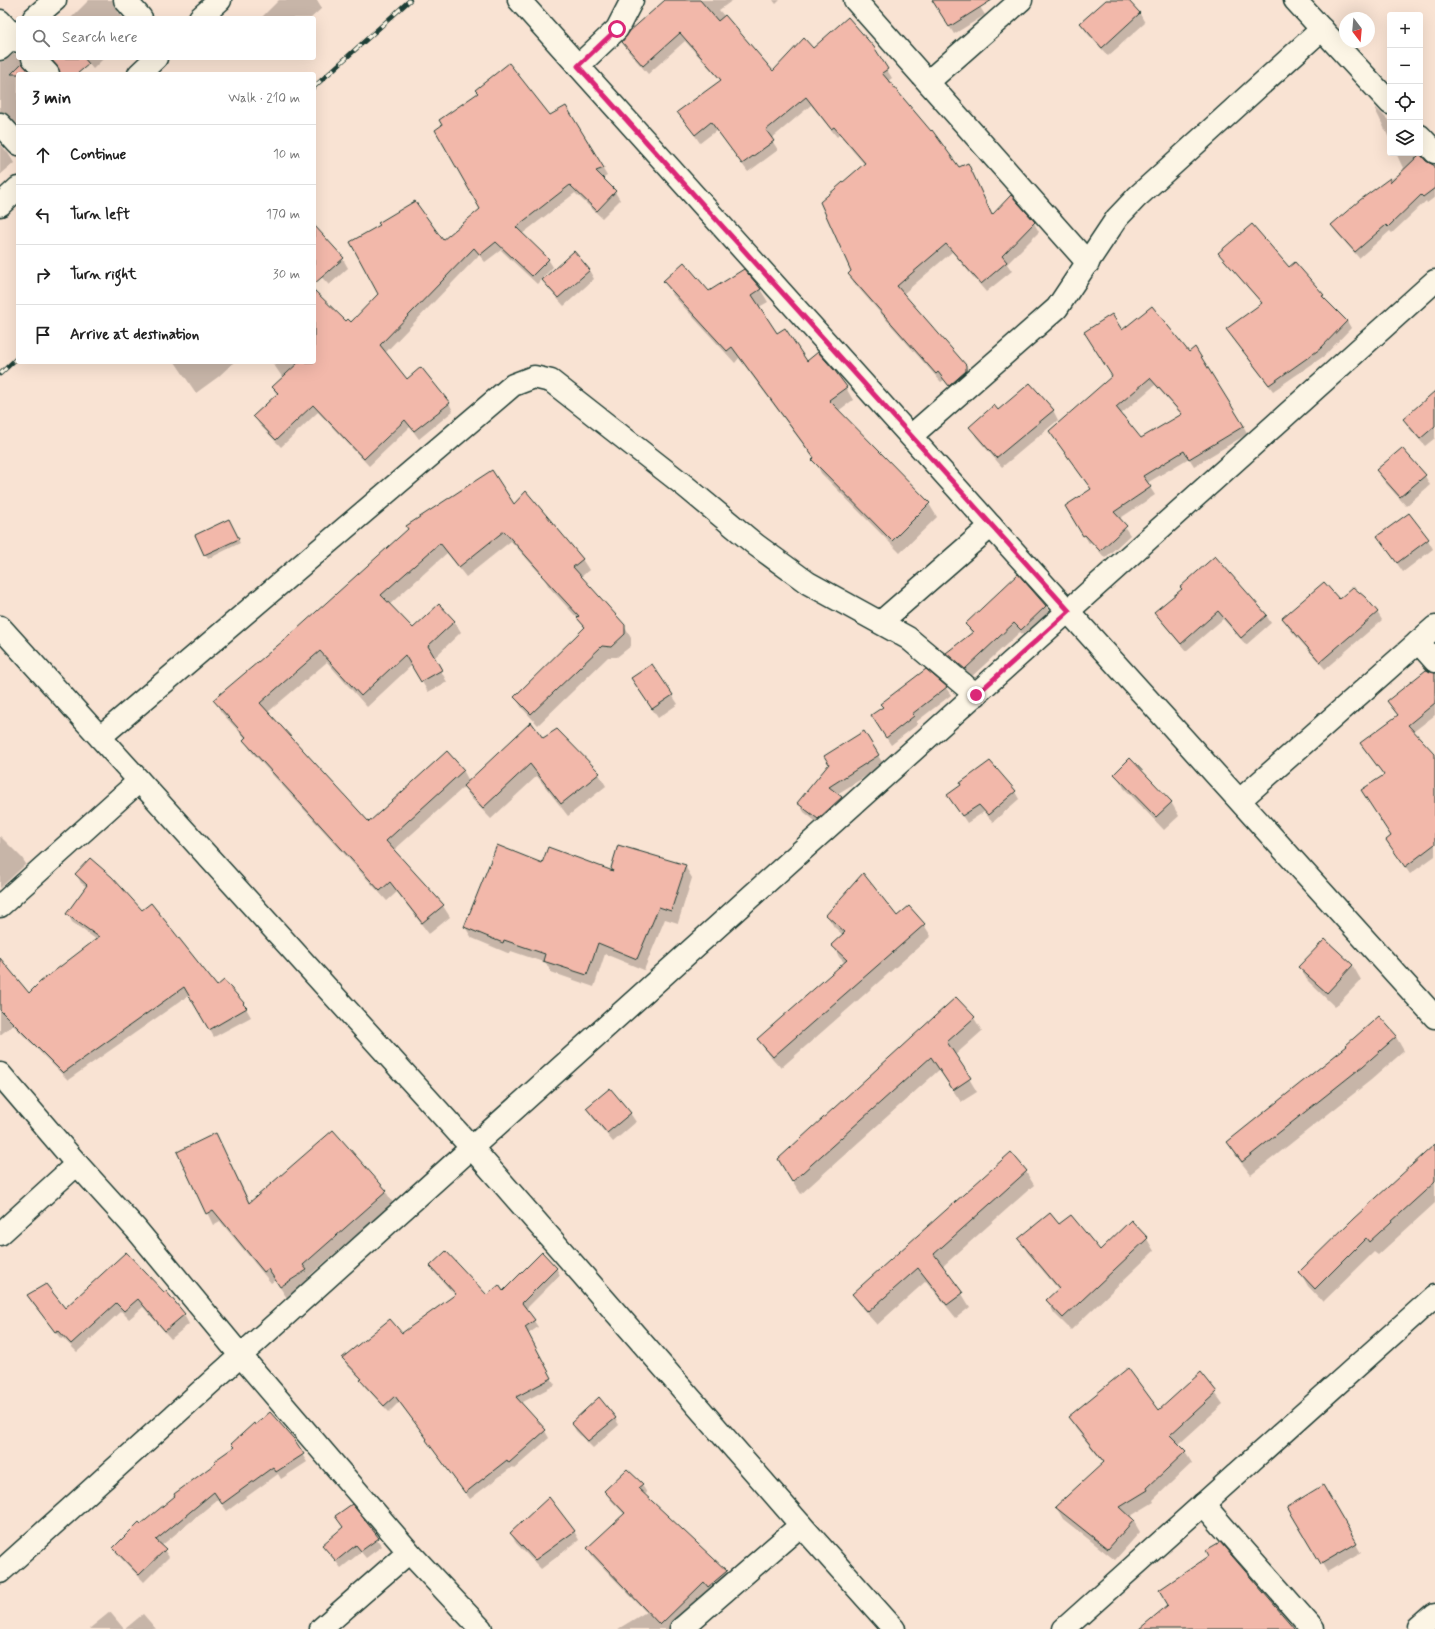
<!DOCTYPE html>
<html lang="en">
<head>
<meta charset="utf-8">
<style>
  body { margin:0; font-family:Mynerve,sans-serif; background:#f6f6f6; color:#222 }
  .controls { position:absolute; right:12px; top:12px; display:grid; overflow:hidden; border-radius:4px; box-shadow:0 4px 16px #0002 }
  .controls button { width:36px; height:36px; display:grid; place-items:center; padding:0; border:0; border-bottom:1px solid #e0e0e0; background:#fff; color:#222; font:20px sans-serif }
  .compass { position:absolute; left:1339px; top:12px; width:36px; height:36px; border-radius:50%; background:#fff; box-shadow:0 4px 16px #0002; rotate:164deg }
  .stop { position:absolute; width:12px; height:12px; margin:-9px; border:3px solid #db2777; border-radius:50%; background:#fff }
  .stop.end { background:#db2777; border-color:#fff; box-shadow:0 1px 4px #0008 }
  .list { margin:0; padding:0; list-style:none }
  h2 { display:flex; justify-content:space-between; align-items:center; height:52px; margin:0; padding:0 16px; font-size:17px }
  h2 small { font-size:13px; font-weight:400; color:#767676 }
  .list li { display:grid; grid-template-columns:26px 1fr auto; gap:12px; align-items:center; box-sizing:border-box; height:60px; padding:0 16px; border-top:1px solid #e0e0e0 }
  .list b { display:block; font-size:15px; white-space:nowrap }
  .list em { font-size:13px; font-style:normal; color:#767676 }
  .icon { flex:none; width:22px; height:22px; fill:none; stroke:currentColor; stroke-width:2; stroke-linecap:round; stroke-linejoin:round }
  .map { position:relative; flex:none; width:1435px; height:1629px; overflow:hidden }
  .search { position:absolute; background:#fff; box-shadow:0 4px 16px #0002; left:16px; top:16px; width:300px; height:44px; display:flex; align-items:center; gap:10px; box-sizing:border-box; padding:0 14px; border-radius:4px; color:#767676; font-size:15px }
  .panel { position:absolute; background:#fff; box-shadow:0 4px 16px #0002; left:16px; top:72px; width:300px; height:292px; border-radius:4px }
  .map>svg:first-child { display:block }
  .shadow { fill:#0003; fill-rule:evenodd }
  .building { fill:#f2b8aa; stroke:#1f3d34; fill-rule:evenodd }
  .lines { fill:none; stroke-linecap:round; stroke-linejoin:round }
  .minor-casing { stroke:#1f3d34; stroke-width:25 }
  .tertiary-casing { stroke:#1f3d34; stroke-width:25 }
  .minor { stroke:#fcf5e5; stroke-width:22 }
  .tertiary { stroke:#fcf5e5; stroke-width:22 }
  .rail-casing { stroke:#1f3d34; stroke-width:4.5 }
  .rail { stroke:#fcf5e5; stroke-width:3; stroke-dasharray:9; stroke-linecap:butt }
  .route { stroke:#db2777; stroke-width:5 }
</style>
</head>
<body>
<div class="map">
<svg width="1435" height="1629" viewBox="0 0 1435 1629">
  <rect width="100%" height="100%" fill="#f9e3d3"/>
  <filter id="ink" filterUnits="userSpaceOnUse"><feTurbulence type="fractalNoise" baseFrequency=".025" numOctaves="2"/><feDisplacementMap in="SourceGraphic" scale="8" xChannelSelector="R" yChannelSelector="G"/><feConvolveMatrix kernelMatrix="1 2 1 2 8 2 1 2 1" color-interpolation-filters="sRGB"/></filter>
  <g filter="url(#ink)">
    <g class="shadow">
      <path d="M89,0H122L118,6V12L123,18H71Z"/>
      <path d="M279,0H317L322,8L311,18H261Z"/>
      <path d="M667,0H733L719,10L773,73L813,49L873,48L892,78L888,81L992,216L1011,197L1034,223L1039,232L1007,264L1012,271L986,292L952,252L903,294L965,365L970,375L954,394L944,380L941,382L854,283L849,274L853,271L865,165L839,135L837,137L811,105L771,139L778,150L748,172L717,130L700,143L679,112L721,81L685,41L648,74L628,51L623,42Z"/>
      <path d="M773,0H780L776,4Z"/>
      <path d="M933,0H990L980,7L985,15L954,34Z"/>
      <path d="M1107,0H1127L1140,14L1145,23L1108,56L1087,33L1081,24Z"/>
      <path d="M14,54H18V58H24L28,64L26,71L30,74H18L17,127L0,124V62H3Z"/>
      <path d="M84,58H104L93,69Z"/>
      <path d="M566,107L607,176L602,179L615,192L620,200L602,218L575,193L522,234L548,259L553,267L537,284L501,250L485,262L479,255L385,353L406,380L449,403L453,411L419,439L410,427L369,466L318,412L281,447L259,424L255,416L277,395L273,388L283,378L272,362H314V292L346,323L351,324L481,209L550,117Z"/>
      <path d="M1376,108L1390,122V140L1375,109Z"/>
      <path d="M0,144L8,153L14,163L0,175Z"/>
      <path d="M1396,153H1417L1425,161L1435,167V197L1427,203L1426,201L1392,233L1390,231L1359,258L1336,232L1332,226L1361,201L1404,170Z"/>
      <path d="M317,230L343,259L348,268L329,285L314,269V232Z"/>
      <path d="M1220,254L1289,268L1323,295L1327,302L1347,321L1351,328L1324,356L1273,391L1231,336L1263,305L1224,260Z"/>
      <path d="M589,270L594,279L564,306L549,289L543,280Z"/>
      <path d="M664,281L709,292L760,289L768,302L759,307L777,335L806,362L818,354L846,388L853,400L838,411L929,504L937,517L900,553L821,473L814,459L739,358L735,363L672,294Z"/>
      <path d="M1122,331L1243,426L1247,434L1194,466L1189,458L1147,483L1155,495L1119,519L1130,535L1105,558L1091,542L1089,543L1071,514L1092,490ZM1155,385L1182,415L1141,440L1121,414Z"/>
      <path d="M175,362H234L218,377L196,393Z"/>
      <path d="M1435,391V438L1425,446L1408,427L1404,419Z"/>
      <path d="M1053,410L1058,420L1002,467L976,437L971,427L998,412Z"/>
      <path d="M1377,470L1425,476L1430,485L1406,506L1383,480Z"/>
      <path d="M514,505L582,559L589,570L581,577L624,626L631,638V646L617,657H608L538,725L522,708L515,697L585,629L579,620L549,587L544,578L511,541L466,577L447,553L389,605L413,630L454,621L461,632L434,658L447,682L428,692L412,665L367,707L327,662L268,712L368,823L463,770L469,781L557,730L599,774L606,786L568,816L537,776L491,819L471,798L464,787L393,851L443,906L450,917L429,934L397,892L387,901L251,751L244,740L246,739L221,712L215,700L296,631L410,529Z"/>
      <path d="M231,525L240,543L208,559L196,536Z"/>
      <path d="M1378,536L1428,540L1433,549L1403,572Z"/>
      <path d="M1215,557L1266,615L1271,623L1246,645L1223,619L1186,651L1160,620L1156,612L1183,590Z"/>
      <path d="M1046,606L1051,616L1027,638L1020,632L970,678L952,663L947,654L972,634L966,624Z"/>
      <path d="M1377,612L1382,620L1325,669L1288,627L1284,619Z"/>
      <path d="M926,670L946,688L951,695L916,722L918,724L891,745L872,716L884,708Z"/>
      <path d="M1435,675V715L1413,732L1435,755V856L1410,874L1392,848V837L1385,776L1361,743L1398,716L1388,702Z"/>
      <path d="M632,679L672,695L678,704L658,718Z"/>
      <path d="M863,732L884,765L837,794L842,798L847,807L824,828L804,812L799,803Z"/>
      <path d="M990,762L1015,792L1019,799L993,822L984,812L967,823L953,802Z"/>
      <path d="M1116,774L1171,802L1179,816L1164,830L1124,788Z"/>
      <path d="M0,836L22,858L26,864L0,888Z"/>
      <path d="M685,866L692,878L678,923L665,919L644,970L605,954L594,987L551,972L546,963L511,951L510,954L472,938L465,927L614,872Z"/>
      <path d="M77,875L217,988L243,1003L251,1017L214,1037L189,995L68,1080L13,1025L0,1035V966L29,994L97,940L72,922L68,914L87,887L81,883Z"/>
      <path d="M827,915L897,918L924,925L931,936L781,1068L765,1050L758,1039L845,963L839,957L833,945L843,935L834,927Z"/>
      <path d="M1325,940L1353,966L1361,980L1335,1007L1308,981L1299,967Z"/>
      <path d="M974,1018L982,1031L955,1055L977,1092L961,1102L939,1070L801,1194L787,1173Z"/>
      <path d="M1396,1037L1404,1051L1371,1080L1251,1175L1236,1156L1228,1142L1348,1047Z"/>
      <path d="M587,1109L630,1113L636,1122L613,1142L593,1118Z"/>
      <path d="M333,1131L386,1192L393,1203L309,1276L313,1282L287,1298L275,1280L271,1283L220,1221L213,1225L178,1152L216,1134L250,1203Z"/>
      <path d="M1435,1145V1203L1378,1255L1374,1252L1323,1302L1308,1286L1300,1272Z"/>
      <path d="M1011,1154L1026,1172L1034,1185L942,1267L962,1294L970,1307L956,1318L926,1281L877,1325L861,1307L853,1294Z"/>
      <path d="M1059,1226L1100,1251L1147,1239L1154,1251L1071,1330L1054,1313L1047,1300L1059,1290L1027,1252L1020,1239Z"/>
      <path d="M431,1266L487,1296L503,1292L556,1268L560,1275L526,1309L538,1327L528,1334L555,1385L521,1403L545,1431L549,1438L514,1469L512,1467L470,1499L431,1447L428,1439L399,1402L389,1412L365,1387L362,1380L347,1365L343,1358L402,1334L456,1296L435,1273Z"/>
      <path d="M165,1292L184,1315L189,1324L171,1339L143,1307L129,1319L121,1311L77,1352L63,1338L61,1339L33,1304L28,1296L65,1309Z"/>
      <path d="M1201,1373L1223,1404L1178,1445L1185,1452L1192,1463L1153,1500L1154,1502L1129,1517L1133,1520L1140,1532L1115,1560L1063,1519L1056,1507L1104,1463L1076,1429L1069,1417L1159,1412Z"/>
      <path d="M615,1418L619,1425L593,1448L576,1431L572,1423Z"/>
      <path d="M293,1440L307,1462L281,1479L278,1474L227,1511L218,1499L161,1546L169,1557L144,1582L118,1555L114,1548L217,1464L234,1448L232,1444Z"/>
      <path d="M642,1485L647,1493L644,1495L726,1571L731,1580L713,1595L709,1590L668,1629H618L646,1612L593,1557L588,1548L625,1515L610,1499L605,1491Z"/>
      <path d="M1323,1486L1361,1552L1327,1572L1289,1507Z"/>
      <path d="M351,1506L382,1546L366,1558L361,1552L341,1568L323,1545L344,1528Z"/>
      <path d="M574,1531L579,1540L541,1569L516,1543L511,1533Z"/>
      <path d="M110,1612L124,1629H89Z"/>
      <path d="M143,1614L156,1629H125Z"/>
    </g>
    <g class="building">
      <path d="M665,0H700L718,21L725,15L773,71L804,38L813,48L848,17L874,47L888,69L882,73L931,131L932,130L959,167L968,163L992,215L1011,195L1035,222L1002,256L1007,262L981,284L946,244L897,286L966,365V371L949,386L938,372L936,374L848,274L851,271L820,202L865,163L834,127L831,129L806,97L766,130L774,141L742,164L711,122L695,135L677,112L721,80L680,33L643,66L622,42L630,31Z"/>
      <path d="M932,0H992L949,27Z"/>
      <path d="M1106,0H1128L1140,13L1102,48L1080,23Z"/>
      <path d="M50,58H84L89,64L77,74H60L57,66Z"/>
      <path d="M22,63L31,74H11Z"/>
      <path d="M509,63L550,115L566,106L604,168L596,171L616,191L597,211L570,185L516,227L549,259L532,276L496,242L480,255L474,248L380,345L407,379L421,367L450,403L414,431L405,420L364,459L313,405L276,440L253,416L278,393L272,387L299,362H314V290L346,321L348,319L351,322L378,294L350,242L380,225L378,223L415,201L443,240L480,209L435,130L442,125L439,120L478,93L475,90Z"/>
      <path d="M1420,154L1426,161L1435,166V188L1423,197L1421,195L1388,227L1386,225L1355,252L1331,225L1360,200L1390,178V183Z"/>
      <path d="M1252,224L1289,267L1295,262L1324,295L1322,296L1347,321L1320,349L1269,385L1226,329L1262,303L1218,253Z"/>
      <path d="M314,225L344,258L314,284Z"/>
      <path d="M574,251L590,270L558,298L542,280Z"/>
      <path d="M684,262L709,291L744,269L761,289L752,295L777,333L785,328L807,361L818,352L835,371L847,387L829,400L930,503L892,541L812,460L814,458L732,347L727,351L663,281Z"/>
      <path d="M1152,306L1189,352L1195,347L1244,426L1189,459L1184,451L1143,476L1151,487L1114,512L1127,526L1100,551L1085,535L1083,536L1065,506L1091,489L1049,431L1112,376L1084,332L1112,314L1122,330ZM1150,378L1182,414L1141,438L1116,407Z"/>
      <path d="M1030,383L1054,410L996,458L969,427L994,405L998,410Z"/>
      <path d="M1435,391V426L1420,439L1403,419Z"/>
      <path d="M1402,448L1426,475L1400,497L1376,470Z"/>
      <path d="M492,470L514,504L526,491L583,559L573,567L625,625V634L611,647L602,646L531,714L514,697L585,627L577,618L579,616L541,575L542,574L504,531L459,567L440,543L381,595L413,628L439,604L455,621L428,646L442,670L421,682L405,655L361,696L320,651L260,703L369,822L447,751L464,770L386,841L444,905L422,923L390,882L380,891L243,740L246,737L213,700L296,630L408,529L406,526Z"/>
      <path d="M1409,513L1429,539L1397,563L1377,536Z"/>
      <path d="M229,519L239,539L204,555L195,535Z"/>
      <path d="M1215,556L1267,615L1241,638L1218,611L1181,644L1154,612L1182,589L1180,587Z"/>
      <path d="M1018,574L1046,606L1021,630L1014,623L965,669L946,653L973,632L965,624Z"/>
      <path d="M1324,582L1339,599L1353,587L1365,597L1378,612L1320,662L1282,618Z"/>
      <path d="M652,664L673,695L652,709L631,678Z"/>
      <path d="M926,669L947,687L912,714L914,716L886,738L871,715L883,707L880,704Z"/>
      <path d="M1426,670L1435,673V703L1408,725L1435,754V844L1405,867L1386,840L1391,836L1361,790L1384,775L1360,743L1398,715L1387,701Z"/>
      <path d="M531,722L543,738L557,729L600,773L561,804L530,764L483,808L463,786Z"/>
      <path d="M864,731L879,755L829,787L842,797L818,819L797,803L829,764L824,756Z"/>
      <path d="M1130,758L1172,802L1156,817L1114,774Z"/>
      <path d="M990,761L1016,791L988,815L979,805L962,816L947,795L961,785L960,783Z"/>
      <path d="M497,845L542,863L548,847L613,871L611,868L618,845L686,865L671,911L659,907L637,959L598,943L587,975L543,961L545,954L504,940L503,943L464,927Z"/>
      <path d="M90,858L112,877L142,910L151,903L217,986L224,980L244,1003L243,1004L247,1008L209,1030L184,987L63,1073L0,1010V958L29,993L40,982L99,937L66,914L87,885L75,874Z"/>
      <path d="M863,873L897,916L909,906L925,924L773,1057L757,1039L847,960L831,945L845,932L826,915Z"/>
      <path d="M1325,939L1353,965L1327,993L1298,967Z"/>
      <path d="M956,997L975,1017L947,1042L971,1078L953,1090L931,1057L792,1182L778,1159Z"/>
      <path d="M1379,1016L1397,1036L1363,1066L1242,1162L1227,1142L1347,1046L1346,1045Z"/>
      <path d="M610,1088L631,1113L607,1133L586,1108Z"/>
      <path d="M333,1130L387,1191L303,1265L307,1270L280,1287L268,1269L264,1272L213,1210L206,1214L177,1152L216,1133L249,1203Z"/>
      <path d="M1435,1144V1182L1369,1242L1366,1238L1315,1289L1299,1272L1353,1219Z"/>
      <path d="M1011,1152L1027,1171L934,1254L963,1293L947,1305L918,1268L868,1312L852,1294Z"/>
      <path d="M1050,1213L1059,1224L1071,1215L1100,1250L1131,1220L1148,1238L1063,1318L1046,1300L1059,1288L1018,1239Z"/>
      <path d="M446,1251L487,1295L499,1285L503,1291L542,1252L557,1268L522,1303L535,1320L525,1327L552,1378L516,1397L546,1430L509,1463L507,1460L465,1493L426,1440L427,1439L395,1396L384,1406L360,1380L362,1379L342,1358L390,1319L402,1333L456,1294L430,1266Z"/>
      <path d="M126,1252L164,1292L166,1291L185,1314L165,1331L138,1299L124,1311L116,1303L71,1344L58,1330L55,1332L27,1295L46,1284L65,1308Z"/>
      <path d="M1128,1368L1159,1410L1201,1372L1217,1392L1170,1435L1186,1451L1147,1488L1148,1490L1120,1507L1134,1520L1108,1549L1055,1507L1104,1462L1068,1417Z"/>
      <path d="M599,1397L616,1418L588,1441L571,1423Z"/>
      <path d="M270,1412L294,1439L304,1454L276,1472L273,1467L222,1504L214,1492L156,1540L166,1549L139,1575L113,1548L139,1522L141,1524L175,1496L174,1494L216,1463L214,1461L234,1447L231,1444L254,1423L255,1425Z"/>
      <path d="M627,1469L643,1484L638,1488L727,1571L708,1587L704,1582L660,1625L587,1548L625,1513L604,1491Z"/>
      <path d="M1323,1485L1357,1543L1321,1564L1287,1507Z"/>
      <path d="M549,1497L575,1531L535,1560L510,1533Z"/>
      <path d="M352,1504L379,1538L361,1551L356,1545L336,1561L322,1545L343,1527L335,1516Z"/>
      <path d="M1220,1542L1295,1629H1139L1168,1605L1159,1590L1209,1556L1206,1550Z"/>
    </g>
    <g class="lines">
      <defs>
        <g id="minor">
          <path d="M125,0L141,18"/>
          <path d="M519,0L991,526L1435,1017"/>
          <path d="M855,0L1088,263"/>
          <path d="M1295,0L1390,103"/>
          <path d="M34,18L55,0"/>
          <path d="M0,21L18,41"/>
          <path d="M0,49L18,32"/>
          <path d="M33,58L48,74"/>
          <path d="M578,66L617,29L632,0"/>
          <path d="M928,82L1021,0"/>
          <path d="M0,124L18,144"/>
          <path d="M1420,136L1435,152"/>
          <path d="M911,436L1057,308L1117,218L1137,197L1322,29"/>
          <path d="M881,622L991,526"/>
          <path d="M1418,642L1435,661"/>
          <path d="M100,737L513,385L534,377L551,381L685,486L756,545L808,583L908,638L976,695"/>
          <path d="M1240,800L1435,627"/>
          <path d="M0,906L139,781"/>
          <path d="M0,1074L77,1164L136,1229L241,1356L409,1552L481,1629"/>
          <path d="M0,1234L77,1164"/>
          <path d="M1203,1504L1313,1629"/>
          <path d="M0,1572L1435,281"/>
          <path d="M321,1629L409,1552"/>
          <path d="M681,1629L801,1525"/>
          <path d="M1064,1629L1435,1296"/>
          <path d="M1419,1629L1435,1615"/>
        </g>
        <g id="tertiary">
          <path d="M200,18L220,0"/>
          <path d="M139,74L156,58"/>
          <path d="M0,205L18,188"/>
          <path d="M0,627L472,1148L801,1525L894,1629"/>
        </g>
      </defs>
      <use href="#minor" class="minor-casing"/>
      <use href="#tertiary" class="tertiary-casing"/>
      <use href="#minor" class="minor"/>
      <use href="#tertiary" class="tertiary"/>
      <defs>
        <g id="rail">
          <path d="M314,87L410,0"/>
          <path d="M0,374L18,357"/>
        </g>
      </defs>
      <use href="#rail" class="rail-casing"/>
      <use href="#rail" class="rail"/>
    </g>
  </g>
  <g class="lines" filter="url(#ink)">
    <path class="route" d="M617,29L578,66L1069,611L976,695"/>
  </g>
</svg>
<div class="controls">
<button>+</button>
<button>−</button>
<button><svg class="icon" aria-label="locate" viewBox="0 0 24 24"><circle cx="12" cy="12" r="6"/><path d="M12 2v4M12 18v4M2 12h4M18 12h4"/></svg></button>
<button><svg class="icon" aria-label="layers" viewBox="0 0 24 24"><path d="M12 4l9 5-9 5-9-5zM3 14l9 5 9-5"/></svg></button>
</div>
<svg class="compass" viewBox="-18 -18 36 36"><path d="M0-13l5 13h-10z" fill="#e53935"/><path d="M0 13l5-13h-10z" fill="#767676"/></svg>
<div class="stop" style="left:617px;top:29px"></div>
<div class="stop end" style="left:976px;top:695px"></div>
<div class="search"><svg class="icon" aria-label="search" viewBox="0 0 24 24"><circle cx="10" cy="10" r="6"/><path d="M15 15l6 6"/></svg>Search here</div>
<section class="panel">
<h2>3 min<small>Walk · 210 m</small></h2>
<ul class="list">
<li><svg class="icon" aria-label="ahead" viewBox="0 0 24 24"><path d="M12 20V5M6 11l6-6 6 6"/></svg><div><b>Continue</b></div><em>10 m</em></li>
<li><svg class="icon" aria-label="left" viewBox="0 0 24 24"><path d="M17 20v-9H6M10 6l-5 5 5 5"/></svg><div><b>Turn left</b></div><em>170 m</em></li>
<li><svg class="icon" aria-label="right" viewBox="0 0 24 24"><path d="M7 20v-9h11M14 6l5 5-5 5"/></svg><div><b>Turn right</b></div><em>30 m</em></li>
<li><svg class="icon" aria-label="arrive" viewBox="0 0 24 24"><path d="M6 21V4h12l-3 4 3 4H6"/></svg><div><b>Arrive at destination</b></div></li>
</ul>
</section>
</div>
</body>
</html>
